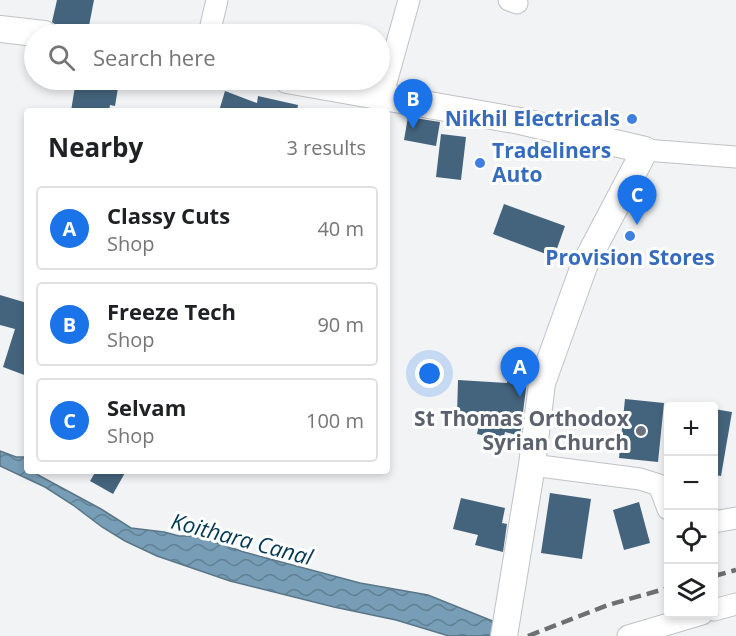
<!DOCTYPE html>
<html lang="en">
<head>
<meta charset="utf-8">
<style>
  body { margin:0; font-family:"Open Sans",sans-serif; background:#f6f6f6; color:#202124 }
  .controls { position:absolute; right:18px; bottom:18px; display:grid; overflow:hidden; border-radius:6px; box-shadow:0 3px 9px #0003 }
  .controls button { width:54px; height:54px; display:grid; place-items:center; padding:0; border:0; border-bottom:2px solid #e0e0e0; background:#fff; color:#202124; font:30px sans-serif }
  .you { position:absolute; left:430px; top:374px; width:21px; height:21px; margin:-15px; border:4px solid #fff; border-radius:50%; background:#1a73e8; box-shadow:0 0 0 9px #1a73e833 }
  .badge { display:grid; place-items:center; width:39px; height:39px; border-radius:50%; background:#1a73e8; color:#fff; font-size:20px; font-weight:700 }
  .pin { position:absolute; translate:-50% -50px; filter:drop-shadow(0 2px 3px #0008) }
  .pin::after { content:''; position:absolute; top:32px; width:21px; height:18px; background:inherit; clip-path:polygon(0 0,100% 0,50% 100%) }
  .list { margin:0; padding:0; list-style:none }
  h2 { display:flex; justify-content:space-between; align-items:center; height:78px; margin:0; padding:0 24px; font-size:26px }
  h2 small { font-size:20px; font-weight:400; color:#757577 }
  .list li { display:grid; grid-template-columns:39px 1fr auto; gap:18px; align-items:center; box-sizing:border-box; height:84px; margin:0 12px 12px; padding:0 12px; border:2px solid #e0e0e0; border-radius:6px }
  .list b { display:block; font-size:22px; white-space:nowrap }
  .list p { margin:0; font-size:20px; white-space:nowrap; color:#757577 }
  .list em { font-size:20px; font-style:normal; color:#757577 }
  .icon { flex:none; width:33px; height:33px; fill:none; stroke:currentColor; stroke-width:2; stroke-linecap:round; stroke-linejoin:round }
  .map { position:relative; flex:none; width:736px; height:636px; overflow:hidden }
  .search { position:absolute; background:#fff; box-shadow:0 3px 9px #0003; left:24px; top:24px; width:366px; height:66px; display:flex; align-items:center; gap:15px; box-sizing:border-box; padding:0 21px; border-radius:33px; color:#757577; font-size:22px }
  .panel { position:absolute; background:#fff; box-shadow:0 3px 9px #0003; left:24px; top:108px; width:366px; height:366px; border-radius:6px }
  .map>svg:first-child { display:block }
  .water { fill:url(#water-waves); stroke:#5a7687; stroke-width:1.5 }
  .building { fill:#44647d }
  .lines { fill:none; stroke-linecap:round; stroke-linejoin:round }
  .minor-casing { stroke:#c0c2c4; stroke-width:23 }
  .tertiary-casing { stroke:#c0c2c4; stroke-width:28 }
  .minor { stroke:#fff; stroke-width:21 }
  .tertiary { stroke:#fff; stroke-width:26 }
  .rail { stroke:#6e6f71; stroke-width:4.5; stroke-dasharray:12 6; stroke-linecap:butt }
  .shop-dot { fill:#3f7fe0; stroke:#fff; stroke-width:2 }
  .worship-dot { fill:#6b7280; stroke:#fff; stroke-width:2 }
  .labels { text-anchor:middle; stroke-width:6; stroke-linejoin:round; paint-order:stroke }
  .shop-label { font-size:21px; font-weight:bold; fill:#366cbe; stroke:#fff; text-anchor:end }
  .worship-label { font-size:21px; font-weight:bold; fill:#5b616d; stroke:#fff; text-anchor:end }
  .water-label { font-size:22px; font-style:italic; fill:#023851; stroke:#fff }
</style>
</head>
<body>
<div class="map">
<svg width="736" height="636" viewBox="0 0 736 636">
  <defs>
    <pattern id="water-waves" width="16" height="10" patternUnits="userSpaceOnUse" patternTransform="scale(1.5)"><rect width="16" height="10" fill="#779eb6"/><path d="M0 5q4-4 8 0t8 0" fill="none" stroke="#618093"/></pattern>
  </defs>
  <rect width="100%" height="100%" fill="#f1f3f5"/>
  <path class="water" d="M0,451L16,457H27V471H37L38,475L101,509L131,528L164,532L179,536H197L244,552L360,583L428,595L500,624L498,636H449L396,620L334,607L230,581L157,556L125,541L102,527L73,505L45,487L0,466Z"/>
  <g class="building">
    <path d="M57,0H94L88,31L56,25L52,22Z"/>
    <path d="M76,80H113L111,87L118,88L115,106L110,105L109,111H71Z"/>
    <path d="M225,91L257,103L258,96L298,105L297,111H219Z"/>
    <path d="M408,117L440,122L436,146L404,140Z"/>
    <path d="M441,134L466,137L461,180L436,177Z"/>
    <path d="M504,204L565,226L554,257L493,234Z"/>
    <path d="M0,295L27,303V376L3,367L15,329L0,325Z"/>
    <path d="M514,355L534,360L527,381L520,436L505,432L503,440L477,434L481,416L457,415L458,380L507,383Z"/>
    <path d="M625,399L664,403L658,462L619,458Z"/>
    <path d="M714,409L732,412L721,476L714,475Z"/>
    <path d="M96,471H126L113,494L90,481Z"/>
    <path d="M550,493L591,499L582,559L541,553Z"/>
    <path d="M461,498L505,508L502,523L507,524L503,552L475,545L478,535L453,529Z"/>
    <path d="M639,502L650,543L624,550L613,510Z"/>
  </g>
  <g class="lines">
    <defs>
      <g id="minor">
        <path d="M509,0L517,3"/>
        <path d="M209,34L217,0"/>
        <path d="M382,97L409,0"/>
        <path d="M645,150L736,157"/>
        <path d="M532,465L640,479L659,485L668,509"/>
        <path d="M714,522L736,518"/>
        <path d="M714,610L736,604"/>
        <path d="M628,636L702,614"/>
      </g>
      <g id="tertiary">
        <path d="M0,29L44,34"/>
        <path d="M287,80L520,121L645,150L584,266L542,383L532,465L504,636"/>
      </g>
    </defs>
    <use href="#minor" class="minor-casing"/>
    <use href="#tertiary" class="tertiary-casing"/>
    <use href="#minor" class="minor"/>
    <use href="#tertiary" class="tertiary"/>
    <g class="rail">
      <path d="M714,576L736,570"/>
      <path d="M528,636L608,605L668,588"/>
    </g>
  </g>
  <g class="shop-dot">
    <circle cx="632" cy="119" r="6"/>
    <circle cx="480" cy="163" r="6"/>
    <circle cx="630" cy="236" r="6"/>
  </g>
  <circle class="worship-dot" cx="641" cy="431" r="6"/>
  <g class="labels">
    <g class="shop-label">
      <text x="620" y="126">Nikhil Electricals</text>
      <text x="492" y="158" text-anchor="start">Tradeliners<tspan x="492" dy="24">Auto</tspan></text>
      <text x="630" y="265" text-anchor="middle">Provision Stores</text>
    </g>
    <g class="worship-label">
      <text x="629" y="426">St Thomas Orthodox<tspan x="629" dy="24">Syrian Church</tspan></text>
    </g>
    <g class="water-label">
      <text transform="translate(242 539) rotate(15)" y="8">Koithara Canal</text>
    </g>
  </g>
</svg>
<div class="controls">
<button>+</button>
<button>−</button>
<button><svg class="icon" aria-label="locate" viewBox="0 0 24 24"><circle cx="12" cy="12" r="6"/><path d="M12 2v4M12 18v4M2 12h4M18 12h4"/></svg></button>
<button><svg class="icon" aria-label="layers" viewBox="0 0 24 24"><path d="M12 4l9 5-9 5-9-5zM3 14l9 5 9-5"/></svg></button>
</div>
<div class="you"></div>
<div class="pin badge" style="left:520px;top:397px">A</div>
<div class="pin badge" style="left:413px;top:129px">B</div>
<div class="pin badge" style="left:637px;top:225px">C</div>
<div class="search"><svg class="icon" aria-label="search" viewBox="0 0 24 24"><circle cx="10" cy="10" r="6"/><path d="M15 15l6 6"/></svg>Search here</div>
<section class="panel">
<h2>Nearby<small>3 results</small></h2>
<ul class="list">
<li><span class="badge">A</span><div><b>Classy Cuts</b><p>Shop</p></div><em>40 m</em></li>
<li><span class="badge">B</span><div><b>Freeze Tech</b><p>Shop</p></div><em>90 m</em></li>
<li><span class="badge">C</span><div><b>Selvam</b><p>Shop</p></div><em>100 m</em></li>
</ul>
</section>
</div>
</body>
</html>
